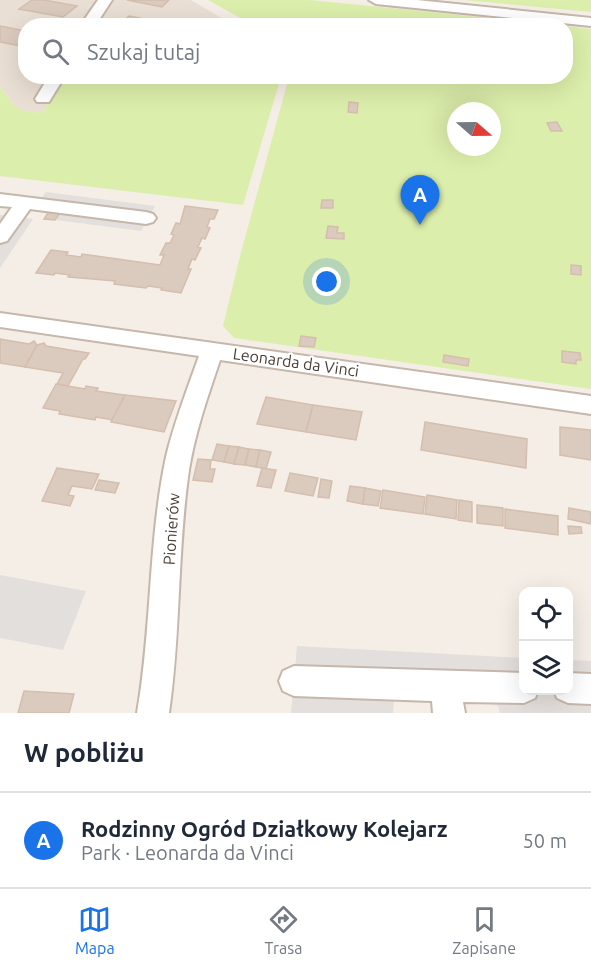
<!DOCTYPE html>
<html lang="pl">
<head>
<meta charset="utf-8">
<style>
  body { margin:0; font-family:Ubuntu,sans-serif; background:#f2f2f3; color:#1f2937 }
  .controls { position:absolute; right:18px; bottom:18px; display:grid; overflow:hidden; border-radius:12px; box-shadow:0 6px 24px #0002 }
  .controls button { width:54px; height:54px; display:grid; place-items:center; padding:0; border:0; border-bottom:2px solid #e0e1e3; background:#fff; color:#1f2937; font:30px sans-serif }
  .compass { position:absolute; left:447px; top:102px; width:54px; height:54px; border-radius:50%; background:#fff; box-shadow:0 6px 24px #0002; rotate:110deg }
  .you { position:absolute; left:327px; top:282px; width:21px; height:21px; margin:-15px; border:4px solid #fff; border-radius:50%; background:#1a73e8; box-shadow:0 0 0 9px #1a73e833 }
  .badge { display:grid; place-items:center; width:39px; height:39px; border-radius:50%; background:#1a73e8; color:#fff; font-size:20px; font-weight:700 }
  .pin { position:absolute; translate:-50% -50px; filter:drop-shadow(0 2px 3px #0008) }
  .pin::after { content:''; position:absolute; top:32px; width:21px; height:18px; background:inherit; clip-path:polygon(0 0,100% 0,50% 100%) }
  .list { margin:0; padding:0; list-style:none }
  h2 { display:flex; justify-content:space-between; align-items:center; height:78px; margin:0; padding:0 24px; font-size:26px }
  h2 small { font-size:20px; font-weight:400; color:#747a83 }
  .list li { display:grid; grid-template-columns:39px 1fr auto; gap:18px; align-items:center; box-sizing:border-box; height:96px; padding:0 24px; border-top:2px solid #e0e1e3 }
  .list b { display:block; font-size:22px; white-space:nowrap }
  .list p { margin:0; font-size:20px; white-space:nowrap; color:#747a83 }
  .list em { font-size:20px; font-style:normal; color:#747a83 }
  .icon { flex:none; width:33px; height:33px; fill:none; stroke:currentColor; stroke-width:2; stroke-linecap:round; stroke-linejoin:round }
  .map { position:relative; flex:none; width:591px; height:713px; overflow:hidden }
  .search { position:absolute; background:#fff; box-shadow:0 6px 24px #0002; left:18px; right:18px; top:18px; height:66px; display:flex; align-items:center; gap:15px; box-sizing:border-box; padding:0 21px; border-radius:24px; color:#747a83; font-size:22px }
  .sheet { height:174px; background:#fff }
  nav { display:flex; justify-content:space-around; align-items:center; box-sizing:border-box; height:84px; border-top:2px solid #e0e1e3; background:#fff; font-size:16px; color:#747a83 }
  nav a { display:grid; justify-items:center; gap:3px }
  nav .on { color:#1a73e8 }
  .map>svg:first-child { display:block }
  .residential { fill:#eadfd4 }
  .green { fill:#dceeab; fill-rule:evenodd }
  .parking { fill:#e3dfdc }
  .building { fill:#dbcabe; stroke:#d4bead; stroke-width:1.5 }
  .lines { fill:none; stroke-linecap:round; stroke-linejoin:round }
  .minor-casing { stroke:#c5b7ab; stroke-width:4 }
  .minor { fill:#fff; fill-rule:evenodd }
  .labels { text-anchor:middle; stroke-width:4.5; stroke-linejoin:round; paint-order:stroke }
  .street-label { font-size:16px; fill:#493e35; stroke:#fff }
</style>
</head>
<body>
<div class="map">
<svg width="591" height="713" viewBox="0 0 591 713">
  <rect width="100%" height="100%" fill="#f5eee7"/>
  <path class="residential" d="M0,0H191L233,25L26,26V76L65,77L43,112L29,113L17,109L0,87Z"/>
  <g class="green">
    <path d="M208,0H310L559,25H253Z"/>
    <path d="M464,0H591V12Z"/>
    <path d="M566,26L591,29V389L234,338L223,326L240,256L289,77L566,76ZM456,111H492V147H456Z"/>
    <path d="M65,77H281L243,205L0,176V87C15,106 17,114 43,112Z"/>
  </g>
  <g class="parking">
    <path d="M46,192L155,206L141,231L56,220L67,204L40,200Z"/>
    <path d="M0,215L33,219L0,268Z"/>
    <path d="M0,575L86,591L63,650L0,638Z"/>
    <path d="M297,646L523,658L524,690H568L569,660L591,661V713H500L498,706L482,701L394,700L393,713H291Z"/>
  </g>
  <g class="building">
    <path d="M32,0H44L77,6L63,17L19,9Z"/>
    <path d="M127,0H169L162,7Z"/>
    <path d="M129,16L165,23L162,26H118Z"/>
    <path d="M0,26L26,31V47L0,42Z"/>
    <path d="M349,102L358,103L357,113L348,112Z"/>
    <path d="M557,122L562,131H551L547,123Z"/>
    <path d="M322,200H333V208H321Z"/>
    <path d="M185,206L218,210L214,219H210L207,227L210,228L205,239L202,238L198,247L201,248L195,260L192,259L188,269H191L181,293L161,290L162,288L148,286L146,288L114,284L115,281L68,277L70,275L55,273L54,275L36,273L51,250L68,252L66,255L81,257L82,254L160,265L164,255H160L166,243H170L174,235L171,234L176,223L180,224Z"/>
    <path d="M49,211L60,213L55,220L44,219Z"/>
    <path d="M328,226L338,227L337,233H344V239L326,238Z"/>
    <path d="M571,265L581,266V275L571,274Z"/>
    <path d="M301,336L316,338L314,347L299,346Z"/>
    <path d="M0,339L29,344L34,341L37,345L25,367L0,363Z"/>
    <path d="M44,343L46,346L89,353L85,359H83L68,386L57,384L63,373L25,367L37,345Z"/>
    <path d="M562,351L580,353L581,360H576V364L562,362Z"/>
    <path d="M444,355L469,359L468,366L443,362Z"/>
    <path d="M56,384L85,389L86,386L98,388L96,391L125,395L113,420L96,417L95,420L59,414L60,411L43,408Z"/>
    <path d="M125,395L176,401L164,432L111,422Z"/>
    <path d="M266,397L313,405L306,432L257,424Z"/>
    <path d="M313,405L362,412L356,440L306,432Z"/>
    <path d="M425,422L527,439L526,468L421,450Z"/>
    <path d="M560,427L591,430V460L560,455Z"/>
    <path d="M217,444L229,446L224,462L212,460Z"/>
    <path d="M229,446L239,447L234,464L224,462Z"/>
    <path d="M239,447L249,449L245,465L234,464Z"/>
    <path d="M249,449L260,450L256,467L245,465Z"/>
    <path d="M260,450L271,452L266,469L256,467Z"/>
    <path d="M198,459L211,460L210,469H215L212,482L193,480Z"/>
    <path d="M57,468L99,474L92,489L72,486L68,495L74,496L70,506L42,501Z"/>
    <path d="M262,468L276,470L271,488L257,486Z"/>
    <path d="M290,473L318,478L313,496L285,491Z"/>
    <path d="M321,479L332,481L329,498L318,497Z"/>
    <path d="M99,480L119,483L115,493L95,490Z"/>
    <path d="M350,486L365,488L363,504L347,501Z"/>
    <path d="M365,488L381,491L378,506L363,504Z"/>
    <path d="M383,490L425,497L423,514L380,508Z"/>
    <path d="M427,495L457,500L456,519L425,514Z"/>
    <path d="M459,500L472,502V522L458,520Z"/>
    <path d="M477,505L503,508V526L477,523Z"/>
    <path d="M569,508L591,512V524L568,519Z"/>
    <path d="M505,509L558,516V535L505,528Z"/>
    <path d="M568,526L581,527L582,533L569,534Z"/>
    <path d="M24,691L74,694L69,713H18Z"/>
  </g>
  <g class="lines">
    <defs>
      <g id="minor">
        <path d="M98,0H112L95,26H80Z"/>
        <path d="M369,0H417L591,18V26L376,4Z"/>
        <path d="M49,76H65L49,102H37L35,99Z"/>
        <path d="M0,194L146,212L153,214L156,218L153,222L146,224L30,209L7,241L0,243V224L12,207L0,206Z"/>
        <path d="M0,313L591,396V414L220,360C208,396 195,432 189,470C177,551 181,632 169,713H137C152,628 148,541 166,457C174,423 187,390 199,356L0,327Z"/>
        <path d="M294,666L524,673V690H538L535,698L524,703L463,702L465,713H433L432,701L294,696L283,691L279,681L283,671Z"/>
        <path d="M568,673L591,674V704L568,703L557,698L554,690H568Z"/>
      </g>
    </defs>
    <use href="#minor" class="minor-casing"/>
    <use href="#minor" class="minor"/>
  </g>
  <g class="labels">
    <g class="street-label">
      <text transform="translate(296 362) rotate(8)" y="6">Leonarda da Vinci</text>
      <text transform="translate(171 529) rotate(-86)" y="6">Pionierów</text>
    </g>
  </g>
</svg>
<div class="controls">
<button><svg class="icon" aria-label="locate" viewBox="0 0 24 24"><circle cx="12" cy="12" r="6"/><path d="M12 2v4M12 18v4M2 12h4M18 12h4"/></svg></button>
<button><svg class="icon" aria-label="layers" viewBox="0 0 24 24"><path d="M12 4l9 5-9 5-9-5zM3 14l9 5 9-5"/></svg></button>
</div>
<svg class="compass" viewBox="-18 -18 36 36"><path d="M0-13l5 13h-10z" fill="#e53935"/><path d="M0 13l5-13h-10z" fill="#747a83"/></svg>
<div class="you"></div>
<div class="pin badge" style="left:420px;top:225px">A</div>
<div class="search"><svg class="icon" aria-label="search" viewBox="0 0 24 24"><circle cx="10" cy="10" r="6"/><path d="M15 15l6 6"/></svg>Szukaj tutaj</div>
</div>
<section class="sheet">
<h2>W pobliżu<small></small></h2>
<ul class="list">
<li><span class="badge">A</span><div><b>Rodzinny Ogród Działkowy Kolejarz</b><p>Park · Leonarda da Vinci</p></div><em>50 m</em></li>
</ul>
</section>
<nav>
<a class="on"><svg class="icon" aria-label="map" viewBox="0 0 24 24"><path d="M3 6l6-2 6 2 6-2v14l-6 2-6-2-6 2zM9 4v14M15 6v14"/></svg>Mapa</a>
<a><svg class="icon" aria-label="directions" viewBox="0 0 24 24"><path d="M12 3l9 9-9 9-9-9zM9 14v-3h6M13 9l2 2-2 2"/></svg>Trasa</a>
<a><svg class="icon" aria-label="saved" viewBox="0 0 24 24"><path d="M7 4h10v16l-5-4-5 4z"/></svg>Zapisane</a>
</nav>
</body>
</html>
